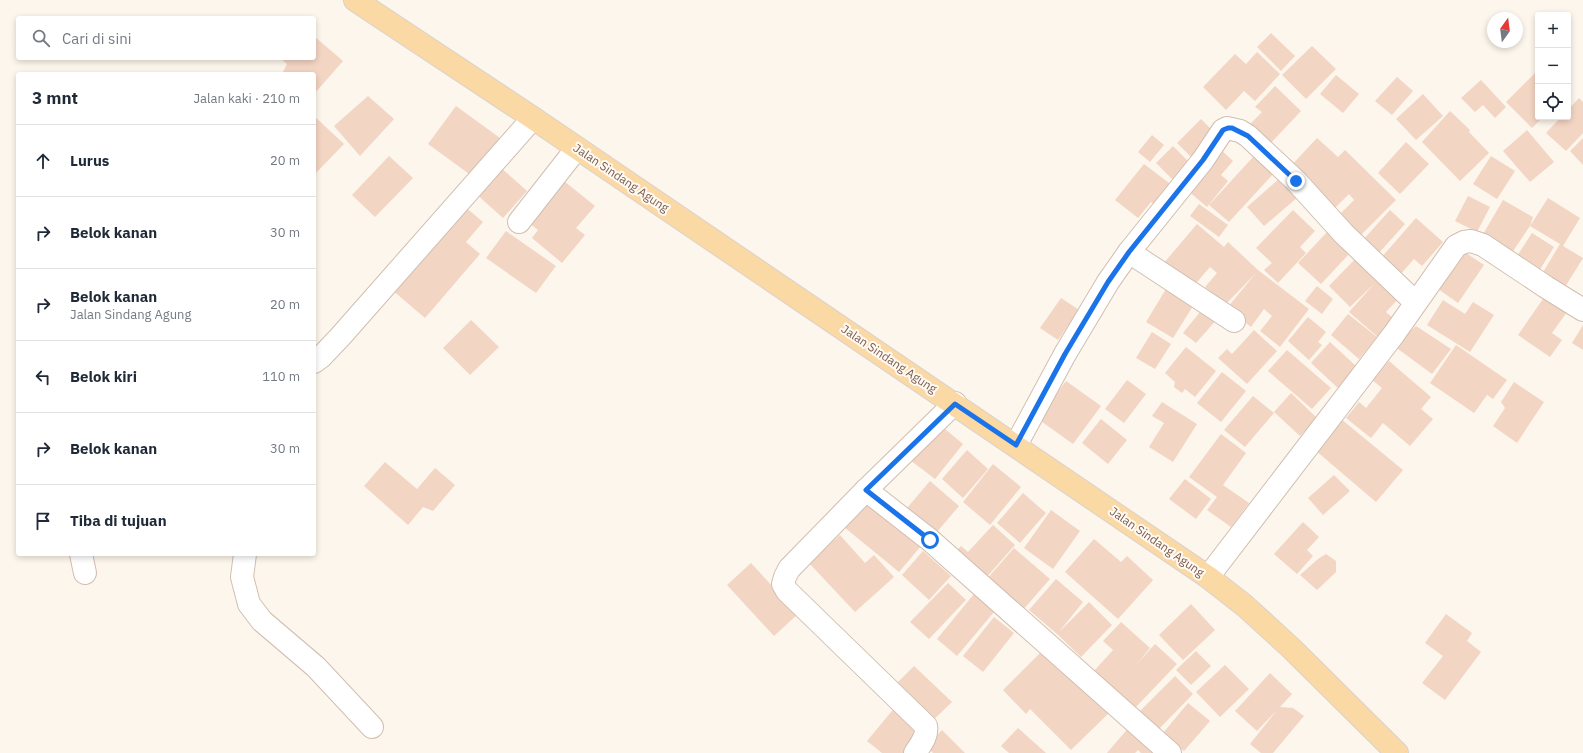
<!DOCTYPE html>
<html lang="id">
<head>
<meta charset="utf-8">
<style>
  body { margin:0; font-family:"IBM Plex Sans",sans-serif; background:#f2f2f3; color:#1f2937 }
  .controls { position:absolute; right:12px; top:12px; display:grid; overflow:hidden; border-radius:4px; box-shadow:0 2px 6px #0003 }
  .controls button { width:36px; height:36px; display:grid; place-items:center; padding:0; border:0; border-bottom:1px solid #e0e1e3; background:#fff; color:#1f2937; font:20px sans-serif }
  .compass { position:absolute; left:1487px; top:12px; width:36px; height:36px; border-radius:50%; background:#fff; box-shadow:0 2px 6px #0003; rotate:14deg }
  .stop { position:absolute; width:12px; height:12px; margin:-9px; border:3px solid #1a73e8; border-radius:50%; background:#fff }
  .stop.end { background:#1a73e8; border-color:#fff; box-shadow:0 1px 4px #0008 }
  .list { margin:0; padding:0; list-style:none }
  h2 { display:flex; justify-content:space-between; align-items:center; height:52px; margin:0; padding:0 16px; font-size:17px }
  h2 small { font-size:13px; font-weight:400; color:#747a83 }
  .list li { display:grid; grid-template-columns:26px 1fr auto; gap:12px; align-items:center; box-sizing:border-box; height:72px; padding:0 16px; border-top:1px solid #e0e1e3 }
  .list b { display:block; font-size:15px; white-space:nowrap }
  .list p { margin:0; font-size:13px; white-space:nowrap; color:#747a83 }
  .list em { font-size:13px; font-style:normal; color:#747a83 }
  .icon { flex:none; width:22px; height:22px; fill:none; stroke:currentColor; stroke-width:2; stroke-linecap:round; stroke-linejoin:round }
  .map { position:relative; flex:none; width:1583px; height:753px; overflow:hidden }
  .search { position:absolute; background:#fff; box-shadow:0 2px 6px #0003; left:16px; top:16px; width:300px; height:44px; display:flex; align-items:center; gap:10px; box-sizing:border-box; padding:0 14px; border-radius:4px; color:#747a83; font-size:15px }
  .panel { position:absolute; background:#fff; box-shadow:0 2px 6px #0003; left:16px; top:72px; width:300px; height:484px; border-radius:4px }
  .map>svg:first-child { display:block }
  .building { fill:#f3d5c3 }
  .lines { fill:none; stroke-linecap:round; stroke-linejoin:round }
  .minor-casing { stroke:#d1beb0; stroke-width:24 }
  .major-casing { stroke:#dad1cd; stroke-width:24 }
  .minor { stroke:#fff; stroke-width:22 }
  .major { stroke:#fbd9a5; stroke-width:22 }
  .route { stroke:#1a73e8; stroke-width:5 }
  .labels { text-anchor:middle; stroke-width:4; stroke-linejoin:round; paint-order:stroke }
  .street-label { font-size:12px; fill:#7a5c4d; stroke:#fffaf3 }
</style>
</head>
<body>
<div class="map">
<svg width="1583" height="753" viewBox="0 0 1583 753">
  <rect width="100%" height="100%" fill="#fdf6ec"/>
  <g class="building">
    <path d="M1271,33L1295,56L1281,71L1257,47Z"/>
    <path d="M314,36L343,61L314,94V74H282L287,64L280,58H314Z"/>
    <path d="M1312,46L1336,69L1306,99L1282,75Z"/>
    <path d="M1257,52L1280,74L1255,101L1244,91L1226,110L1203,87L1235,54L1246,64Z"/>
    <path d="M1538,70V117H1543L1532,128L1506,102Z"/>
    <path d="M1336,75L1359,94L1343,113L1320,94Z"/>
    <path d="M1397,77L1413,91L1392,115L1375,101Z"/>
    <path d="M1481,80L1506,107L1495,118L1483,105L1475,112L1461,98Z"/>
    <path d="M1275,86L1301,111L1269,145L1248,126L1262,112L1255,107Z"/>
    <path d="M1423,94L1443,116L1416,140L1396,119Z"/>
    <path d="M368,96L394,119L360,156L334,126Z"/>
    <path d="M1579,98L1583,102V133L1566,151L1546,133L1561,117H1568V110Z"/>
    <path d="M456,106L500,138L472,176L428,144Z"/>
    <path d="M1450,111L1470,130L1469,132L1489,153L1460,181L1422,142Z"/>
    <path d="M314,116L344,144L314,175Z"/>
    <path d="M1201,119L1218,136L1194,160L1177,143Z"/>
    <path d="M1527,130L1554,162L1530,182L1503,151Z"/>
    <path d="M1152,135L1164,145L1150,162L1138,152Z"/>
    <path d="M1317,138L1338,157L1345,150L1396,200L1357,239L1336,218L1354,200L1349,194L1332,211L1289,168Z"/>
    <path d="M1583,138V165L1570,151Z"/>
    <path d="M1406,142L1429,164L1400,194L1378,173Z"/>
    <path d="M1173,146L1193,166L1176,183L1156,163Z"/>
    <path d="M1220,149L1233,161L1221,175L1228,181L1207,207L1186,189Z"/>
    <path d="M389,156L413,178L375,217L352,195Z"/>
    <path d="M1254,156L1274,173L1229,222L1209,205Z"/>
    <path d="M1491,156L1515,171L1497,199L1473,184Z"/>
    <path d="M1144,164L1173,186L1157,206L1151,202L1138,218L1115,200Z"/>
    <path d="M499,166L527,191L503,218L475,193Z"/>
    <path d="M1280,178L1298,197L1264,226L1247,207Z"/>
    <path d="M564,181L595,206L576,228L585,235L562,263L532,238L538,230L529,223Z"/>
    <path d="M1468,196L1490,207L1477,232L1455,221Z"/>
    <path d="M1548,198L1580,218L1563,246L1583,258L1565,287L1542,274L1560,244L1530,226Z"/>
    <path d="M1503,200L1533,217L1530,226L1511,254L1482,236Z"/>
    <path d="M1199,204L1228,225L1219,237L1190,216Z"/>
    <path d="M464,206L483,222L466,242L480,254L425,318L391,289Z"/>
    <path d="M1293,210L1315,231L1300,247L1306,253L1278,283L1264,270L1272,263L1256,248Z"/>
    <path d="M1390,210L1405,224L1377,255L1362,241Z"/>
    <path d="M1416,218L1443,242L1422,266L1414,259L1399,276L1380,259Z"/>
    <path d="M1197,224L1224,247L1228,242L1258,270L1309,309L1280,347L1260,331L1272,316L1264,309L1251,327L1227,308L1256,273L1226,304L1205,287L1217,273L1210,267L1192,288L1163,264Z"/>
    <path d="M506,231L556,266L536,293L486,258Z"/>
    <path d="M1328,231L1350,253L1321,284L1298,263Z"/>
    <path d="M1532,233L1554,247L1539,271L1517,256Z"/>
    <path d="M1460,249L1484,265L1458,303L1434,286Z"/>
    <path d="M1357,257L1400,297L1386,312L1395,320L1379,338L1349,312L1374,284L1350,307L1329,286Z"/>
    <path d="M1317,286L1333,299L1322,314L1305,301Z"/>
    <path d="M1166,289L1193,306L1173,338L1146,322Z"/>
    <path d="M1545,296L1567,312L1552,333L1562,340L1550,357L1518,335Z"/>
    <path d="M1061,298L1079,310L1058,340L1040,328Z"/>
    <path d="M1443,300L1465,314L1473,302L1494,315L1470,352L1427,325Z"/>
    <path d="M1204,307L1218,318L1196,343L1183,333Z"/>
    <path d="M1348,314L1377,337L1359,359L1331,335Z"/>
    <path d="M1308,317L1326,332L1318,342L1322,345L1309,360L1288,341Z"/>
    <path d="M471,320L499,347L470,375L443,348Z"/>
    <path d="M1583,325V350L1572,343Z"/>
    <path d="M1416,326L1451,349L1432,374L1394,346Z"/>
    <path d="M1254,330L1277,351L1247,384L1218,358L1227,349L1232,354Z"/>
    <path d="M1152,332L1171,344L1155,369L1136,358Z"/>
    <path d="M1330,342L1357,367L1338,388L1311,363Z"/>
    <path d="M1456,345L1507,380L1493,399L1487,395L1474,413L1430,383Z"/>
    <path d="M1186,347L1216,371L1195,397L1185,389L1182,393L1174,387L1175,382L1165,373Z"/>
    <path d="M1287,350L1331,388L1312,409L1268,371Z"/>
    <path d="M1389,361L1431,397L1421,409L1433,419L1410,446L1383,423L1371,438L1346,418L1359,402L1366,408L1382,388L1372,380Z"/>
    <path d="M1222,372L1246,391L1221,422L1197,403Z"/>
    <path d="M1127,380L1146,394L1124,423L1105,409Z"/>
    <path d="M1066,381L1101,406L1073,444L1038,419Z"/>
    <path d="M1514,382L1544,402L1517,443L1493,426L1505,408L1501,402Z"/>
    <path d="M1291,393L1317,418L1300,436L1274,412Z"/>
    <path d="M1253,396L1274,413L1245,447L1224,430Z"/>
    <path d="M1162,402L1197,424L1173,462L1149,447L1164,423L1152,416Z"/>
    <path d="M1101,419L1127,440L1108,464L1082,443Z"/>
    <path d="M1341,419L1403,470L1376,502L1315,450Z"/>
    <path d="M939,424L963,444L935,479L910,460Z"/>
    <path d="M1221,434L1246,453L1223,485L1249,503L1231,527L1207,510L1217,497L1189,477Z"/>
    <path d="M967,450L988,469L963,498L942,479Z"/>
    <path d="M385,462L417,489L435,468L455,485L433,511L423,507L408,525L364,486Z"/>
    <path d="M993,464L1021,487L990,525L963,502Z"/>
    <path d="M1334,475L1350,491L1323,515L1308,498Z"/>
    <path d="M1185,479L1211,499L1196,519L1169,499Z"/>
    <path d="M930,481L959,506L931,539L902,514Z"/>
    <path d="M1023,493L1046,513L1020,543L997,523Z"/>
    <path d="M866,500L921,546L899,572L844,527Z"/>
    <path d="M1051,510L1080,531L1053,569L1024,548Z"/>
    <path d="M1303,522L1319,537L1307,550L1313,556L1297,574L1274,554Z"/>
    <path d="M993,525L1015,545L984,580L954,553L961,546L968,552Z"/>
    <path d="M840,535L865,563L874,555L894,577L855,612L809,563Z"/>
    <path d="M1094,539L1121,562L1127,556L1153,580L1118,619L1065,572Z"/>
    <path d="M1014,548L1050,579L1022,611L986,580Z"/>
    <path d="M923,551L951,576L929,600L902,575Z"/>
    <path d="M1326,554L1336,561V572L1317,590L1300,575L1318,559Z"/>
    <path d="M751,563L798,614L774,636L727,585Z"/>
    <path d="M1056,579L1083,602L1059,632L1089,602L1112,625L1081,657L1057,634L1029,610Z"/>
    <path d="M948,583L966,600L929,639L910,622Z"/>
    <path d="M974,594L994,612L957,656L937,639Z"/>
    <path d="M1191,604L1215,630L1183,660L1159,635Z"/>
    <path d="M1446,614L1472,633L1467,641L1481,652L1445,700L1422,683L1443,656L1425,643Z"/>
    <path d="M994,617L1014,633L983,672L963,656Z"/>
    <path d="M1121,622L1150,648L1135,666L1155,644L1177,664L1135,708L1094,671L1113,650L1103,641Z"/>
    <path d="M1042,651L1110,712L1071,750L1030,709L1026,714L1003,690Z"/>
    <path d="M1196,651L1211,666L1191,685L1176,670Z"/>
    <path d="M1225,665L1249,689L1220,717L1196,692Z"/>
    <path d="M914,666L952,702L931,722L894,686Z"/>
    <path d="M1270,673L1292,694L1280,707L1293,708L1304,716L1273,753H1261L1250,744L1277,710L1257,731L1235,711Z"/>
    <path d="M1175,676L1193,694L1157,731L1138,713Z"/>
    <path d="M1188,703L1210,721L1184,751L1163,733Z"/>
    <path d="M896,706L923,728L907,753H882L867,741Z"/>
    <path d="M1130,726L1162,753H1141L1138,750L1135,753H1107Z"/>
    <path d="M1018,728L1046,753H1009L1001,746Z"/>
    <path d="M942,730L965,753H933L926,746Z"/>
  </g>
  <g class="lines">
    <defs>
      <g id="minor">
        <path d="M519,222L577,148"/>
        <path d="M1129,252L1234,321"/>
        <path d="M314,362L321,357L340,337L533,118"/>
        <path d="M1016,445L1065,354L1108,282L1129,252L1203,160L1223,130L1227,128L1240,131L1248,136L1296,181L1344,234L1415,302"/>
        <path d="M866,490L930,540L1170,753"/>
        <path d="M81,554L85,573"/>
        <path d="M245,554L242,577L249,604L262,621L316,667L372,727"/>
        <path d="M1208,577L1394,334L1456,246L1464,242L1471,241L1483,245L1546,287L1583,310"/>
        <path d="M915,753C920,745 928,737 926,726L787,591L783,584L785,577L789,569L866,490L955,403"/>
      </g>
      <path id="major" d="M355,0L533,118L1208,577L1245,606L1290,647L1397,753"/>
    </defs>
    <use href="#minor" class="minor-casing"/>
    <use href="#major" class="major-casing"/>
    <use href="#minor" class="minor"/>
    <use href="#major" class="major"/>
  </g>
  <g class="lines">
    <path class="route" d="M930,540L866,490L955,404L1016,445L1065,354L1108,282L1129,252L1203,160L1223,130L1228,128H1232L1248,136L1296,181"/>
  </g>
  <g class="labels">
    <g class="street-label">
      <text transform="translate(621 178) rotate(34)" y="4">Jalan Sindang Agung</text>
      <text transform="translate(889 359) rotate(34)" y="4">Jalan Sindang Agung</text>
      <text transform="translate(1157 542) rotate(35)" y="4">Jalan Sindang Agung</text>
    </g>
  </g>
</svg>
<div class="controls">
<button>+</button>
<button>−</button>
<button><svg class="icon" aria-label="locate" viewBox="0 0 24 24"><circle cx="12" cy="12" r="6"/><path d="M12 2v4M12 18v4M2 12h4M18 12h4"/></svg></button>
</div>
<svg class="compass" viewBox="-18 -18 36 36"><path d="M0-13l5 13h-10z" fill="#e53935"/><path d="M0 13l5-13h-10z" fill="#747a83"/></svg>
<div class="stop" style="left:930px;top:540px"></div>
<div class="stop end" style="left:1296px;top:181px"></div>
<div class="search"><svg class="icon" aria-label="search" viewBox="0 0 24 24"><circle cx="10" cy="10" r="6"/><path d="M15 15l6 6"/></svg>Cari di sini</div>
<section class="panel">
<h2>3 mnt<small>Jalan kaki · 210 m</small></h2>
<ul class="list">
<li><svg class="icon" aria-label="ahead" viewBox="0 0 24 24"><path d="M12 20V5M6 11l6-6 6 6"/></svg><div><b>Lurus</b></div><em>20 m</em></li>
<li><svg class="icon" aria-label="right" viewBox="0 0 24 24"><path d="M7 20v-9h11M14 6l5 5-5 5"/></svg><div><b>Belok kanan</b></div><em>30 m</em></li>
<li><svg class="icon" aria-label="right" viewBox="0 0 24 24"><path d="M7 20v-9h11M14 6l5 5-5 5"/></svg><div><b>Belok kanan</b><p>Jalan Sindang Agung</p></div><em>20 m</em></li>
<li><svg class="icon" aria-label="left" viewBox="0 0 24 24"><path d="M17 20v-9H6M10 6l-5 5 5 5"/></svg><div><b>Belok kiri</b></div><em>110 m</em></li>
<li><svg class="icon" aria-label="right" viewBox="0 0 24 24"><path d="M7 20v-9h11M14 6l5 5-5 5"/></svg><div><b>Belok kanan</b></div><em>30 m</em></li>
<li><svg class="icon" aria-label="arrive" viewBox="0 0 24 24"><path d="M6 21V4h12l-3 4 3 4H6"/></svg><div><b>Tiba di tujuan</b></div></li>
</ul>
</section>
</div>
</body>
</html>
